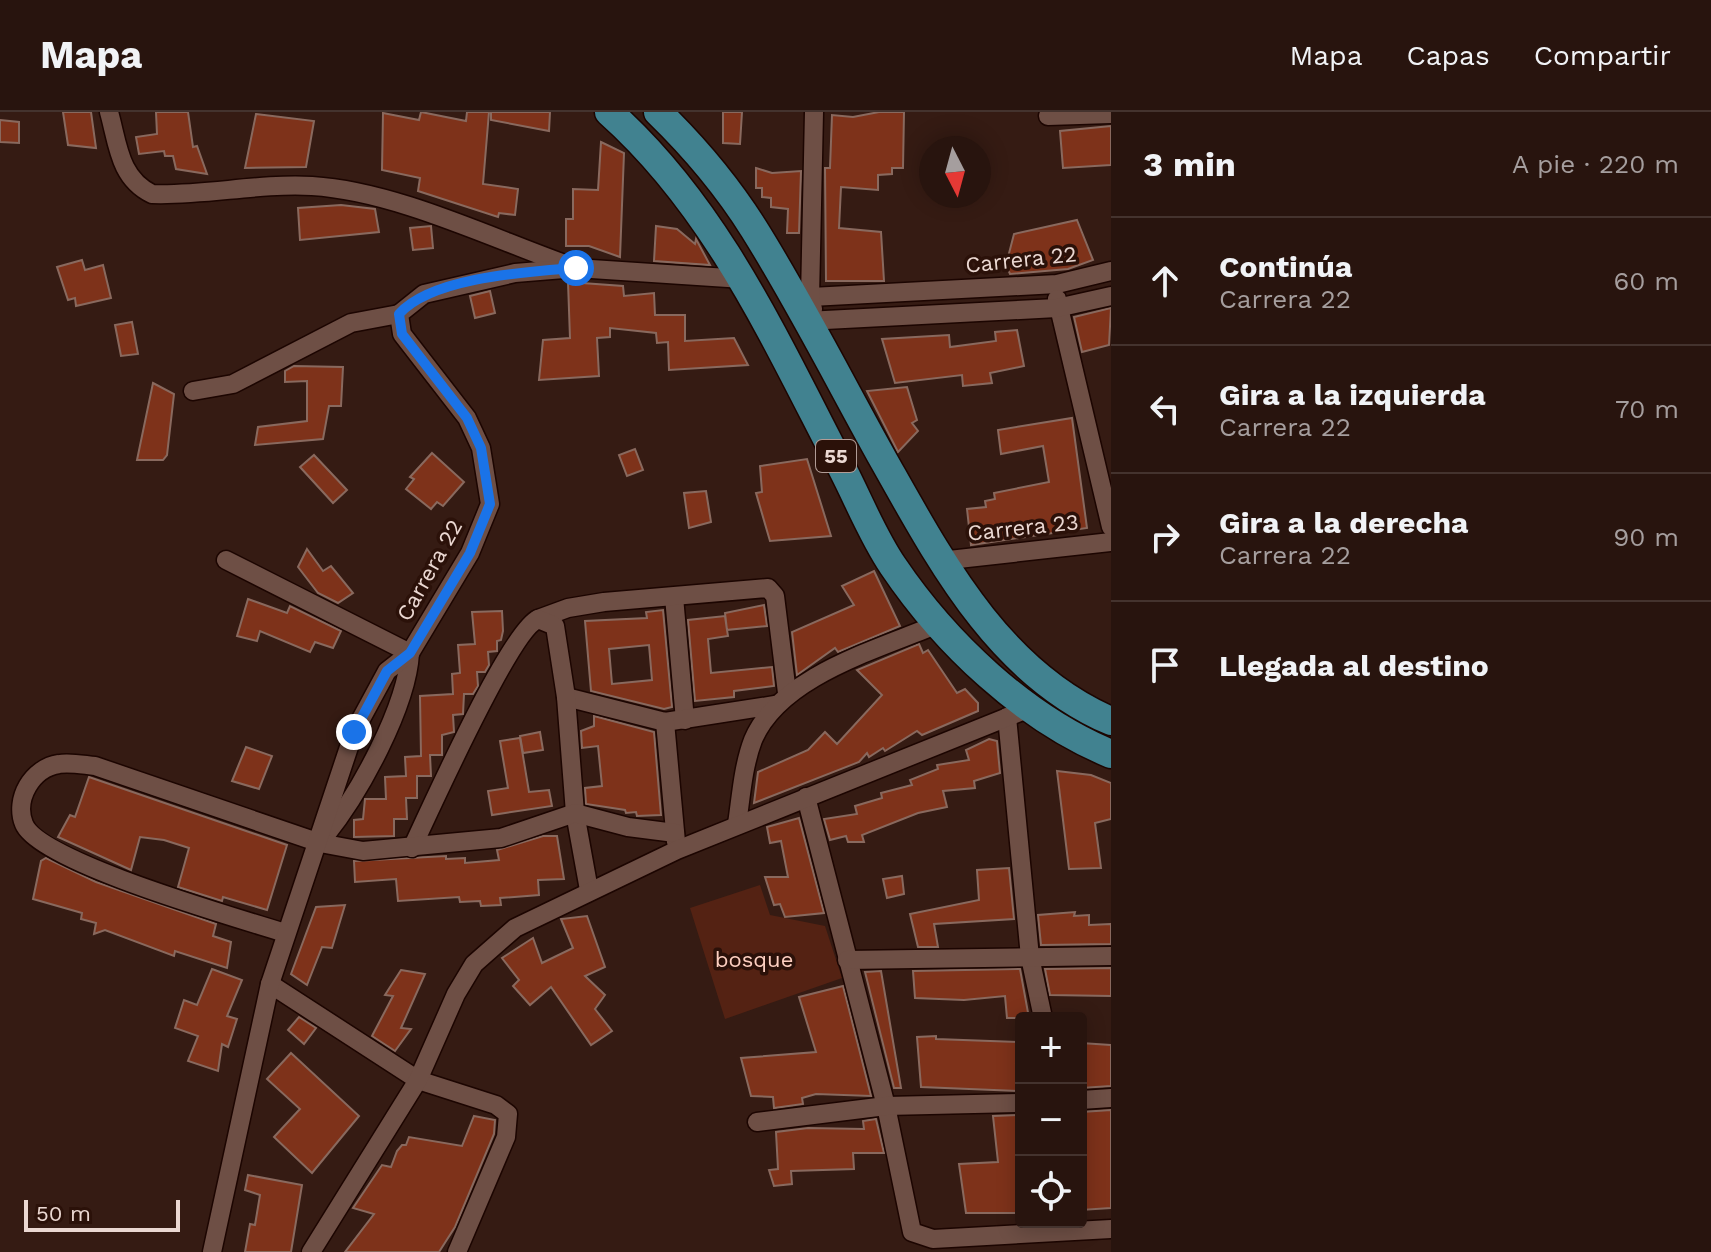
<!DOCTYPE html>
<html lang="es">
<head>
<meta charset="utf-8">
<style>
  body { margin:0; font-family:"Work Sans",sans-serif; background:#34211c; color:#f1f3f6 }
  .controls { position:absolute; right:24px; bottom:24px; display:grid; overflow:hidden; border-radius:8px; box-shadow:0 4px 20px #0003 }
  .controls button { width:72px; height:72px; display:grid; place-items:center; padding:0; border:0; border-bottom:2px solid #44332e; background:#28140e; color:#f1f3f6; font:40px sans-serif }
  .compass { position:absolute; left:919px; top:24px; width:72px; height:72px; border-radius:50%; background:#28140e; box-shadow:0 4px 20px #0003; rotate:174deg }
  .scale { position:absolute; left:24px; bottom:20px; width:156px; box-sizing:border-box; padding-left:8px; border:4px solid #ebd8d2; border-top:0; font-size:22px; line-height:28px; white-space:nowrap; color:#ebd8d2; -webkit-text-stroke:6px #2b1109; paint-order:stroke }
  .stop { position:absolute; width:24px; height:24px; margin:-18px; border:6px solid #1a73e8; border-radius:50%; background:#fff }
  .stop.end { background:#1a73e8; border-color:#fff; box-shadow:0 2px 8px #0008 }
  .list { margin:0; padding:0; list-style:none }
  h2 { display:flex; justify-content:space-between; align-items:center; height:104px; margin:0; padding:0 32px; font-size:34px }
  h2 small { font-size:26px; font-weight:400; color:#a59e9e }
  .list li { display:grid; grid-template-columns:52px 1fr auto; gap:24px; align-items:center; box-sizing:border-box; height:128px; padding:0 32px; border-top:2px solid #44332e }
  .list b { display:block; font-size:30px; white-space:nowrap }
  .list p { margin:0; font-size:26px; white-space:nowrap; color:#a59e9e }
  .list em { font-size:26px; font-style:normal; color:#a59e9e }
  .icon { flex:none; width:44px; height:44px; fill:none; stroke:currentColor; stroke-width:2; stroke-linecap:round; stroke-linejoin:round }
  .map { position:relative; flex:none; width:1111px; height:1140px; overflow:hidden }
  header { display:flex; align-items:center; gap:48px; box-sizing:border-box; height:112px; padding:0 40px; background:#28140e; border-bottom:2px solid #44332e }
  header strong { font-size:38px }
  nav { display:flex; gap:44px; margin-inline-start:auto; font-size:28px }
  main { display:flex }
  aside { flex:1; background:#28140e }
  .map>svg:first-child { display:block }
  .green { fill:#542213 }
  .building { fill:#7e321a; stroke:#89695e; stroke-width:2; fill-rule:evenodd }
  .lines { fill:none; stroke-linecap:round; stroke-linejoin:round }
  .minor-casing { stroke:#1c0501; stroke-width:21 }
  .trunk-casing { stroke:#1c0501; stroke-width:31 }
  .minor { stroke:#6e4f45; stroke-width:18 }
  .trunk { stroke:#418290; stroke-width:28 }
  .route { stroke:#1a73e8; stroke-width:10 }
  .labels { text-anchor:middle; stroke-width:7; stroke-linejoin:round; paint-order:stroke }
  .shield { fill:#2b1109; stroke:#b19c96; stroke-width:2 }
  .shield-label { font-size:20px; font-weight:bold; fill:#ebd8d2 }
  .street-label { font-size:22px; fill:#ebd8d2; stroke:#2b1109 }
  .park-label { font-size:22px; fill:#fdcfc0; stroke:#2b1109 }
</style>
</head>
<body>
<header>
<strong>Mapa</strong>
<nav><a>Mapa</a><a>Capas</a><a>Compartir</a></nav>
</header>
<main>
<div class="map">
<svg width="1111" height="1140" viewBox="0 0 1111 1140">
  <rect width="100%" height="100%" fill="#351b13"/>
  <path class="green" d="M760,773L770,803L825,814L842,866L725,907L690,796Z"/>
  <g class="building">
    <path d="M63,0H91L96,36L68,33Z"/>
    <path d="M156,0H188L193,35L197,34L207,62L176,57L173,44H165L164,39L139,42L136,25L157,22Z"/>
    <path d="M421,0L466,9L467,0H489L483,72L518,77L515,103L499,101L498,105L418,79L420,66L382,58L383,1L419,8Z"/>
    <path d="M491,0H550L549,19L491,8Z"/>
    <path d="M723,0H742L740,32L723,31Z"/>
    <path d="M879,0H904L903,56H892V62L878,63V78L841,75L839,116L881,120L884,169H826L825,56H830L832,3L853,5Z"/>
    <path d="M256,2L314,9L306,55L245,56Z"/>
    <path d="M0,8L19,10V31L0,30Z"/>
    <path d="M1111,14V53L1063,56L1060,19Z"/>
    <path d="M601,30L624,41L620,145L589,134H566V107H573V77L598,78Z"/>
    <path d="M756,56L772,61L801,59L799,121H787L788,97L771,95V86L762,85V76H756Z"/>
    <path d="M341,93L375,97L379,120L300,128L298,96Z"/>
    <path d="M1077,108L1093,148L1068,157L1010,162L1006,153L1014,122Z"/>
    <path d="M431,114L433,136L413,138L410,116Z"/>
    <path d="M656,114L677,117L695,132L696,127L710,153L654,149Z"/>
    <path d="M82,148L85,158L103,153L111,186L76,194L75,186L68,188L57,155Z"/>
    <path d="M568,170L623,174L624,184L654,181L655,203H685V229L734,226L748,253L669,258L668,230L657,231L656,221L610,216V225L597,226L599,264L539,268L543,228L570,226Z"/>
    <path d="M490,179L495,201L475,206L470,184Z"/>
    <path d="M1111,196L1109,233L1082,240L1074,205Z"/>
    <path d="M132,210L138,242L121,244L115,213Z"/>
    <path d="M1017,218L1024,254L990,261L992,271L963,274L962,263L895,271L882,227L949,223L950,235L996,229L995,220Z"/>
    <path d="M294,254L343,255L341,294H329L323,327L255,333L258,315L307,309V269L285,270V259Z"/>
    <path d="M153,271L174,282L167,343L163,348H137Z"/>
    <path d="M907,275L917,308L912,311L918,319L898,340L867,279Z"/>
    <path d="M1072,306L1087,416L971,433L967,397L986,395L985,389L995,387L994,381L1049,370L1043,334L1001,342L998,318Z"/>
    <path d="M635,337L643,358L627,364L619,343Z"/>
    <path d="M432,341L464,370L443,394L437,390L431,397L406,377L414,367L410,365Z"/>
    <path d="M314,343L347,378L333,391L300,355Z"/>
    <path d="M807,347L831,424L770,429L756,381L762,380L760,354Z"/>
    <path d="M706,379L711,410L689,416L684,381Z"/>
    <path d="M307,437L323,459L331,454L353,481L338,491L318,481L298,455Z"/>
    <path d="M874,459L900,514L838,540L835,536L797,563L792,520L854,493L842,474Z"/>
    <path d="M248,487L287,501L290,494L341,519L333,536L315,530L310,540L260,519L257,529L237,524Z"/>
    <path d="M764,493L767,514L727,518L728,524L708,527L711,561L772,555L774,574L734,579V585L695,589L688,508L725,504L727,518L725,501Z"/>
    <path d="M663,498L672,595L664,597L591,579L585,509L647,506L646,500ZM649,533L652,568L612,572L609,537Z"/>
    <path d="M502,499L503,519L501,528L497,529V539L488,540L489,553L485,560H477L478,574L473,582H464L463,602L453,603L454,620L442,623V643H430L431,664H417V686H406L407,707H394V724L354,725V708L363,707L365,687H386L385,665L406,664L405,645L421,644L420,584L453,582L452,562L460,561L458,533L475,532L472,500Z"/>
    <path d="M919,532L923,541L928,538L957,581L965,577L978,591V599L922,623L917,619L885,639L883,636L869,645L867,641L859,650L754,691L758,660L808,638L825,620L837,632L882,583L857,558Z"/>
    <path d="M594,604L654,620L661,703L637,704L636,700L626,701L625,698L586,692L585,676L602,674L598,634L582,636L581,619L594,614Z"/>
    <path d="M540,620L543,638L523,641L520,624Z"/>
    <path d="M520,626L529,680L549,678L552,694L492,703L488,679L508,676L500,629Z"/>
    <path d="M989,627L997,629L1000,661L974,669L975,676L943,679L947,695L918,701L862,723L864,730H848L846,724L830,728L824,707L857,702L855,694L882,686L881,681L912,673L910,668L938,657L937,653L969,648L966,638Z"/>
    <path d="M246,635L272,644L259,677L232,669Z"/>
    <path d="M1057,659L1091,663L1111,671V707L1095,711L1101,756L1069,757Z"/>
    <path d="M89,665L287,733L267,798L223,785L222,789L178,775L189,736L164,728L140,725L131,758L58,725L70,703L75,705Z"/>
    <path d="M799,706L824,801L785,805L780,792L774,793L765,765H788L781,729L770,731L767,715Z"/>
    <path d="M543,724H557L564,767L538,768L539,783L500,786L501,793L481,794L480,789L460,790L459,785L398,789L396,767L355,770L354,749L446,744V747L465,746V751L499,748L497,738Z"/>
    <path d="M46,746L96,770L216,812L213,824L231,830L227,856L175,839L174,844L105,818L94,822L96,811L81,807L82,801L33,787L41,749Z"/>
    <path d="M1009,756L1014,807L934,812L938,835H918L910,802L979,788L977,758Z"/>
    <path d="M902,764L904,782L887,786L883,767Z"/>
    <path d="M345,793L332,836L322,835L307,873L291,862L316,795Z"/>
    <path d="M1075,800L1074,804L1089,803V813L1111,812V832L1041,833L1038,803Z"/>
    <path d="M587,804L605,855L585,864L605,883L595,897L612,919L591,933L551,875L530,893L513,874L519,868L502,846L533,826L542,851L573,836L561,807Z"/>
    <path d="M1111,856V884L1050,883L1045,857Z"/>
    <path d="M212,857L242,868L227,904L237,907L228,935L222,932L218,959L188,949L198,924L175,916L184,888L197,893Z"/>
    <path d="M1020,857L1029,906H1007L1005,884L964,888L915,886L913,859Z"/>
    <path d="M401,858L425,862L401,916L411,917L395,939L372,924L393,884L385,883Z"/>
    <path d="M881,859L901,976H894L865,860Z"/>
    <path d="M843,874L871,984L816,982L802,986L803,992L774,996L773,985L751,984L741,946L816,940L799,885Z"/>
    <path d="M299,905L316,916L304,932L288,918Z"/>
    <path d="M936,924V927L1021,930V952H1016L1018,979L921,975L917,925Z"/>
    <path d="M1081,931L1111,933V974L1081,976Z"/>
    <path d="M291,941L359,1004L312,1061L274,1025L300,997L267,967Z"/>
    <path d="M1111,998V1096L1081,1098V1000Z"/>
    <path d="M1021,1003V1101H966L959,1052L998,1050L993,1004Z"/>
    <path d="M474,1004L495,1008L494,1022L455,1115L439,1140H345L374,1102L353,1096L382,1053L391,1055L397,1039L402,1033H406L409,1025L462,1034Z"/>
    <path d="M876,1007L884,1041H853L854,1057L791,1059L792,1072L774,1074L769,1058L778,1057L776,1020L808,1016L864,1017L863,1009Z"/>
    <path d="M248,1063L302,1073L291,1140H245L250,1112L255,1113L260,1083L245,1078Z"/>
  </g>
  <g class="lines">
    <defs>
      <g id="minor">
        <path d="M109,0C118,32 119,66 152,82C205,84 258,71 312,74C395,79 491,126 570,154"/>
        <path d="M1048,4L1111,2"/>
        <path d="M792,186L1057,172L1111,159"/>
        <path d="M1057,187L1111,415"/>
        <path d="M813,197L810,186L814,0"/>
        <path d="M806,209L1057,196L1111,184"/>
        <path d="M193,279L233,272L351,211L399,202"/>
        <path d="M226,448L410,541"/>
        <path d="M940,449L1111,430"/>
        <path d="M674,485L685,608"/>
        <path d="M538,507L568,496L604,490L768,476L775,484L787,581"/>
        <path d="M566,585L665,610L775,593"/>
        <path d="M1007,605L1030,845L1043,906"/>
        <path d="M665,610L676,730"/>
        <path d="M806,685L886,994L912,1120L933,1127L1111,1117"/>
        <path d="M737,712C741,685 743,654 753,628C780,563 880,537 940,511"/>
        <path d="M325,724C359,682 407,595 410,541"/>
        <path d="M412,736C430,698 510,519 538,507L555,514L566,585L575,701L589,778"/>
        <path d="M285,821C238,806 39,750 24,712C14,687 32,656 59,652C70,650 84,653 95,654L320,731L363,739L501,726L575,701L628,715L675,721"/>
        <path d="M847,848L1111,844"/>
        <path d="M270,872L418,968L496,993L508,1002L506,1025L457,1140"/>
        <path d="M1081,988L1111,986"/>
        <path d="M757,1010L886,994L1021,991"/>
        <path d="M212,1140L270,872L354,620L387,559L410,541L470,441L490,392L481,336L467,306L402,222L399,202L424,182L515,161L576,156L743,167"/>
        <path d="M311,1140L418,968L456,882L474,852L515,816L677,738L1030,596"/>
      </g>
      <g id="trunk">
        <path d="M609,0C718,97 776,230 843,358C859,389 873,425 893,454C945,531 1024,606 1111,642"/>
        <path d="M658,0C694,35 727,74 754,117C801,192 841,272 884,349C941,450 999,561 1111,609"/>
      </g>
    </defs>
    <use href="#minor" class="minor-casing"/>
    <use href="#trunk" class="trunk-casing"/>
    <use href="#minor" class="minor"/>
    <use href="#trunk" class="trunk"/>
  </g>
  <g class="lines">
    <path class="route" d="M354,620L387,559L410,541L470,441L490,392L481,336L467,306L402,222L399,202C432,165 527,160 576,156"/>
  </g>
  <g class="labels">
    <rect class="shield" x="816" y="328" width="40" height="32" rx="6"/>
    <g class="shield-label">
      <text x="836" y="351">55</text>
    </g>
    <g class="street-label">
      <text transform="translate(1021 147) rotate(-6)" y="8">Carrera 22</text>
      <text transform="translate(1023 415) rotate(-6)" y="8">Carrera 23</text>
      <text transform="translate(429 458) rotate(-61)" y="8">Carrera 22</text>
    </g>
    <g class="park-label">
      <text x="754" y="855">bosque</text>
    </g>
  </g>
</svg>
<div class="controls">
<button>+</button>
<button>−</button>
<button><svg class="icon" aria-label="locate" viewBox="0 0 24 24"><circle cx="12" cy="12" r="6"/><path d="M12 2v4M12 18v4M2 12h4M18 12h4"/></svg></button>
</div>
<svg class="compass" viewBox="-18 -18 36 36"><path d="M0-13l5 13h-10z" fill="#e53935"/><path d="M0 13l5-13h-10z" fill="#a59e9e"/></svg>
<div class="scale">50 m</div>
<div class="stop" style="left:576px;top:156px"></div>
<div class="stop end" style="left:354px;top:620px"></div>
</div>
<aside>
<h2>3 min<small>A pie · 220 m</small></h2>
<ul class="list">
<li><svg class="icon" aria-label="ahead" viewBox="0 0 24 24"><path d="M12 20V5M6 11l6-6 6 6"/></svg><div><b>Continúa</b><p>Carrera 22</p></div><em>60 m</em></li>
<li><svg class="icon" aria-label="left" viewBox="0 0 24 24"><path d="M17 20v-9H6M10 6l-5 5 5 5"/></svg><div><b>Gira a la izquierda</b><p>Carrera 22</p></div><em>70 m</em></li>
<li><svg class="icon" aria-label="right" viewBox="0 0 24 24"><path d="M7 20v-9h11M14 6l5 5-5 5"/></svg><div><b>Gira a la derecha</b><p>Carrera 22</p></div><em>90 m</em></li>
<li><svg class="icon" aria-label="arrive" viewBox="0 0 24 24"><path d="M6 21V4h12l-3 4 3 4H6"/></svg><div><b>Llegada al destino</b></div></li>
</ul>
</aside>
</main>
</body>
</html>
